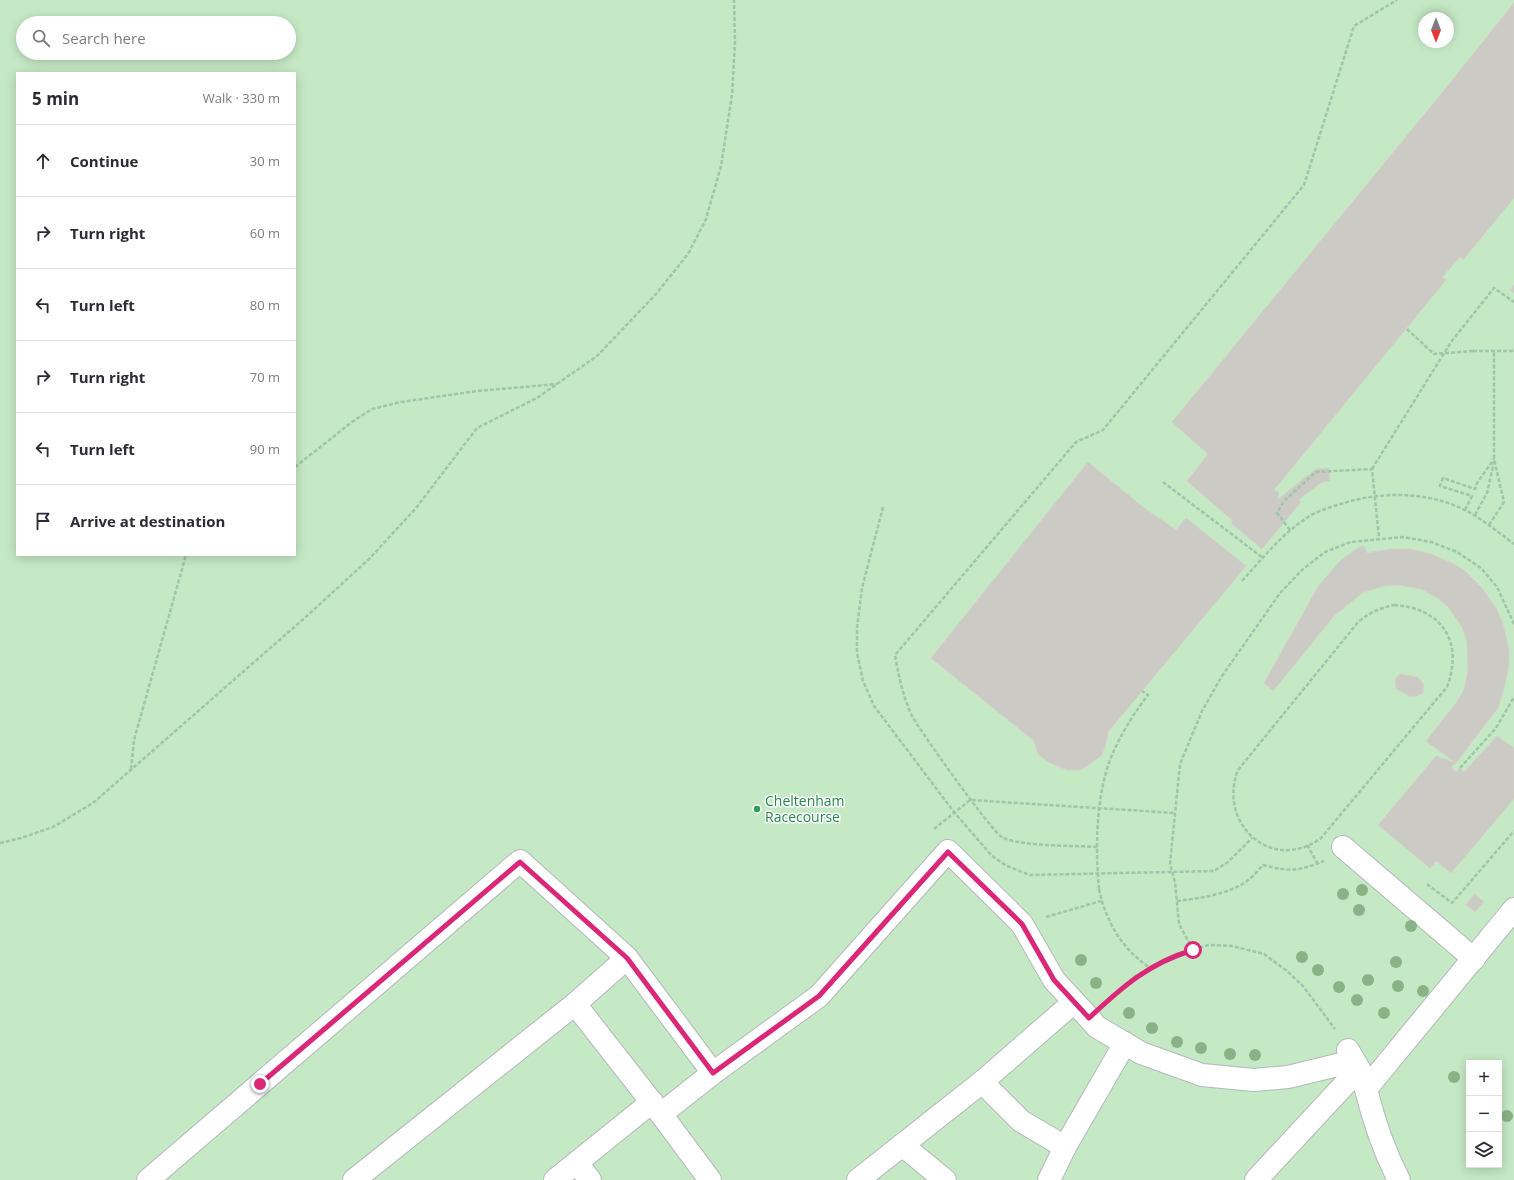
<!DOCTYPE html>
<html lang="en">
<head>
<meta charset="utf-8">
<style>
  body { margin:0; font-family:"Open Sans",sans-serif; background:#f2f2f3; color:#2b2b33 }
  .controls { position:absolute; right:12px; bottom:12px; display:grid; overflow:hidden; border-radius:0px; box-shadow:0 2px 10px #0003 }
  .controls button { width:36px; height:36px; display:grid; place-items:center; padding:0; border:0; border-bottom:1px solid #e1e1e2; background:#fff; color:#2b2b33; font:20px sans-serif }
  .compass { position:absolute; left:1418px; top:12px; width:36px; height:36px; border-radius:50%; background:#fff; box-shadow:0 2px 10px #0003; rotate:180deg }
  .stop { position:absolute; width:12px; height:12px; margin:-9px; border:3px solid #db2777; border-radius:50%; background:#fff }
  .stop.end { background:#db2777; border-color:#fff; box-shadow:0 1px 4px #0008 }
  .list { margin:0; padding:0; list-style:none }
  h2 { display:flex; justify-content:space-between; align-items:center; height:52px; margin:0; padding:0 16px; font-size:17px }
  h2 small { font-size:13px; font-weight:400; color:#7c7c81 }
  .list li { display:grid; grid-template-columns:26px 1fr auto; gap:12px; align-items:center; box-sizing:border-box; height:72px; padding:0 16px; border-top:1px solid #e1e1e2 }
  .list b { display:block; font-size:15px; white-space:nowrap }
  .list em { font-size:13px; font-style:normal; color:#7c7c81 }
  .icon { flex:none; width:22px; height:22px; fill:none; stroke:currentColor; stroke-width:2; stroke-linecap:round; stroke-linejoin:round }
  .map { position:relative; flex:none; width:1514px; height:1180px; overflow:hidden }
  .search { position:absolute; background:#fff; box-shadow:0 2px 10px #0003; left:16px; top:16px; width:280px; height:44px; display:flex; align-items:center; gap:10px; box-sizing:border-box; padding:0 14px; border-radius:22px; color:#7c7c81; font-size:15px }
  .panel { position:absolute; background:#fff; box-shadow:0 2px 10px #0003; left:16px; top:72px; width:280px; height:484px; border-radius:0px }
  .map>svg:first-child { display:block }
  .green { fill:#c5e8c5; fill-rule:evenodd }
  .building { fill:#cccac5; stroke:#d6d1c6 }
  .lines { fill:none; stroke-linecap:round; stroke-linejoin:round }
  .minor-casing { stroke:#b5b8bc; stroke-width:24 }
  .path { stroke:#9cc7a9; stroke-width:2.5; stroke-dasharray:4 2; stroke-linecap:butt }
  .minor { stroke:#fff; stroke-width:22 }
  .path-bridge { stroke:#9cc7a9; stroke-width:2.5; stroke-dasharray:4 2; stroke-linecap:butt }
  .tree { fill:#89b387 }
  .route { stroke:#db2777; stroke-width:5 }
  .leisure-dot { fill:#2e9e5b; stroke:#fff; stroke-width:1.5 }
  .labels { text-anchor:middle; stroke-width:3; stroke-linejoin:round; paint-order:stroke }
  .leisure-label { font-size:14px; fill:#27864d; stroke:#fff; text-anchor:start }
</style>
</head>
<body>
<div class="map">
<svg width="1514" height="1180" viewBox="0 0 1514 1180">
  <rect width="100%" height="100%" fill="#f1efe8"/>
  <path class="green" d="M0,0H1514V1180H0ZM1424,18H1448V42H1424ZM23,23H289V53H23ZM17,73H295V555H17ZM1469,1063H1499V1165H1469Z"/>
  <g class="building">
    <path d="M1514,3V198L1463,260L1460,257L1442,277L1446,280L1274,490L1279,493L1277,500L1316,469L1329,468L1330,481L1322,482L1298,500L1301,502L1262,549L1231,523L1233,521L1187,481L1208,454L1172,422L1441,94Z"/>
    <path d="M1514,285V293L1510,290Z"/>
    <path d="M1088,462L1143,507L1176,530L1186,518L1246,566L1108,732L1105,747L1101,756L1087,766L1078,770H1067L1048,762L1038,754L1034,741L931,658Z"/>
    <path d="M1364,546L1367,553L1391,549H1411L1431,554L1452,563L1465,571L1482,588L1496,608L1503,623L1509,651V664L1504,689L1498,708L1456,763L1426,741L1456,703L1464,690L1468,670L1467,642L1462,627L1449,608L1439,599L1421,589L1398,585L1384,586L1362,593L1334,616L1273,691L1264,683L1319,585L1341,560L1359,547Z"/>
    <path d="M1400,674L1418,677L1424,685L1423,693L1417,696H1410L1396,689L1395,679Z"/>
    <path d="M1497,736L1514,748V799L1451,873L1436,861L1430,868L1378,825L1436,756L1456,763L1451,767L1456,772L1460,768L1464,772Z"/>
    <path d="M1475,894L1484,902L1475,912L1466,905Z"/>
  </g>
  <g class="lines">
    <defs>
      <g id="minor">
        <path d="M1343,847L1474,959"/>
        <path d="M575,1004L661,1114L710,1180"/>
        <path d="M1348,1050L1359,1069L1366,1089L1514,909"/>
        <path d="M982,1082L1074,1002"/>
        <path d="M1366,1089C1373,1118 1385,1153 1399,1180"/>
        <path d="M661,1114L713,1073L819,996L948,851L1022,924L1054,980L1089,1018L1097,1027L1141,1053L1202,1075L1254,1080L1288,1077L1354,1061"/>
        <path d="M902,1145L945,1180"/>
        <path d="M1065,1147L1125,1043"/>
        <path d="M577,1163L590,1180"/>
        <path d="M148,1180L520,861L627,958L713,1073"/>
        <path d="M354,1180L575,1004L627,958"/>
        <path d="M555,1180L652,1102"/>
        <path d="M858,1180L982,1082L1021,1121L1065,1147L1049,1180"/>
        <path d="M1256,1180L1359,1069"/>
      </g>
    </defs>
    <use href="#minor" class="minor-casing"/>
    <g class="path">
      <path d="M1473,351H1514"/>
      <path d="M295,467L352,422L372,409L401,402L477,391L557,384"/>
      <path d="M1372,469L1451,342L1494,288L1514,302"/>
      <path d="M1163,482L1263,558"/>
      <path d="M883,507L862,588L857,628V653L863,681L874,706L954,812L992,856L1007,866L1030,875L1214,871L1228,862L1252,838"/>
      <path d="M1465,510L1472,496L1440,486L1443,478L1475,489L1477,483L1494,459"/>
      <path d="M1475,515L1487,493L1494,462"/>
      <path d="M1489,525L1504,502L1494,459V351"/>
      <path d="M1290,530L1277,513L1284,501L1316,472L1372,469L1379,538"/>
      <path d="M1394,605C1442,608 1464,642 1447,687L1321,838C1272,874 1217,824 1238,770L1359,621C1371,612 1380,608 1394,605Z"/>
      <path d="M1460,768L1496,728L1514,697"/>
      <path d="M131,769L134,740L186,555"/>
      <path d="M934,829L970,800L1175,813"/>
      <path d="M0,843L21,838L53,827L93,803L308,615L370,558L416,508L477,428L537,398L597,356L656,294L688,254L706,219L721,166L732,95L735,42L734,0"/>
      <path d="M1307,845L1318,864"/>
      <path d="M1097,847C1069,845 1028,847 1003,838C994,835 917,727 911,714C902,693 899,677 895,655L1076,442L1103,430L1304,185L1354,26L1397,0"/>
      <path d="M1427,884L1452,903L1514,831"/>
      <path d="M1099,889C1106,922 1122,949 1150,968"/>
      <path d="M1177,901C1200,898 1227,895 1247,881C1253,877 1258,870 1263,865C1290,872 1299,871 1324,861"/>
      <path d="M1046,917L1101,901"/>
      <path d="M1193,950L1179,924L1175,882L1170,864L1180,764L1202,711L1222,676L1280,593L1303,569L1325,552L1351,542L1403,537L1431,542L1457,552L1481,568L1497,587L1514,624"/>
      <path d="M1107,1001L1134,977L1171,957L1208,945L1232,946L1264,954L1287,971L1303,986L1335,1029"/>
    </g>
    <use href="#minor" class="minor"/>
    <g class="path-bridge">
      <path d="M1407,329L1434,354L1473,351"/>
      <path d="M1242,581C1262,559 1280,536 1305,519C1316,511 1331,507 1344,503C1386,490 1436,492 1474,515C1488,524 1501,534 1514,544"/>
      <path d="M1099,889C1095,848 1096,793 1112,755C1121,734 1134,713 1148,695L1142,691"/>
    </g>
  </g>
  <g class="tree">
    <circle cx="1362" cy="890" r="6"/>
    <circle cx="1343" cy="894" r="6"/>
    <circle cx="1359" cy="910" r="6"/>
    <circle cx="1411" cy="926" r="6"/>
    <circle cx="1302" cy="957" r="6"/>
    <circle cx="1081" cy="960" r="6"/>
    <circle cx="1396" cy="962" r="6"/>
    <circle cx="1318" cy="970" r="6"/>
    <circle cx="1368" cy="980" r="6"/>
    <circle cx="1096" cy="983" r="6"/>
    <circle cx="1398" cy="986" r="6"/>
    <circle cx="1339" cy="987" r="6"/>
    <circle cx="1423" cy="991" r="6"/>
    <circle cx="1357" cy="1000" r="6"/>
    <circle cx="1129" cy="1013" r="6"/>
    <circle cx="1384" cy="1013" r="6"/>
    <circle cx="1152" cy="1028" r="6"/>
    <circle cx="1177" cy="1042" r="6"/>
    <circle cx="1201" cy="1048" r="6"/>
    <circle cx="1230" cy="1054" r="6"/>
    <circle cx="1255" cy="1055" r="6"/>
    <circle cx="1454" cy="1077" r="6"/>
    <circle cx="1507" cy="1116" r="6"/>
  </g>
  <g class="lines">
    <path class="route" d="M260,1084L520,862L627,958L713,1073L819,996L948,852L1022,924L1054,980L1089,1018C1122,987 1149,963 1193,950"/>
  </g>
  <circle class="leisure-dot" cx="757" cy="809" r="4"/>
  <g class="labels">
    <g class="leisure-label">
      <text x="765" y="806">Cheltenham<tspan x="765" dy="16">Racecourse</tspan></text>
    </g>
  </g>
</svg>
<div class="controls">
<button>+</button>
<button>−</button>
<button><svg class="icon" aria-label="layers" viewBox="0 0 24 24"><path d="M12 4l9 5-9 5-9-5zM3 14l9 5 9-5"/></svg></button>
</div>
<svg class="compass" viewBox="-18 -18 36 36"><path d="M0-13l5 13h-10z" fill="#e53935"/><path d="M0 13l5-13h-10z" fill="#7c7c81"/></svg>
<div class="stop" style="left:1193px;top:950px"></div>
<div class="stop end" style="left:260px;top:1084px"></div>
<div class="search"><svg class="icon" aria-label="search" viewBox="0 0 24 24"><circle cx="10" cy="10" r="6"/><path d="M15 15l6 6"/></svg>Search here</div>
<section class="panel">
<h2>5 min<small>Walk · 330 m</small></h2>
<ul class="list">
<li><svg class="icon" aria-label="ahead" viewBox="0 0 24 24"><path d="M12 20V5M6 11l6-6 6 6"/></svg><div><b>Continue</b></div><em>30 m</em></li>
<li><svg class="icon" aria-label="right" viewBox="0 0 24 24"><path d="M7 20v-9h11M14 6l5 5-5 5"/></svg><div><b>Turn right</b></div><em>60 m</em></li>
<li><svg class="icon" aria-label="left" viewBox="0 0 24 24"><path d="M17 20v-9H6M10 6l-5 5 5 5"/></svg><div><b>Turn left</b></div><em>80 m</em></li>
<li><svg class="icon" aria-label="right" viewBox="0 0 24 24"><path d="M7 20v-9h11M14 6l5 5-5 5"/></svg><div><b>Turn right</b></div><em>70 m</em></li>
<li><svg class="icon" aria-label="left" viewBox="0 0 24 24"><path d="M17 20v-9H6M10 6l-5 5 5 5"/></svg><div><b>Turn left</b></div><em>90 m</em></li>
<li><svg class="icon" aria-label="arrive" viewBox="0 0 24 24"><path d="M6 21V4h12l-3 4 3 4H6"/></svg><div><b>Arrive at destination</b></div></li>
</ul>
</section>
</div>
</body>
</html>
